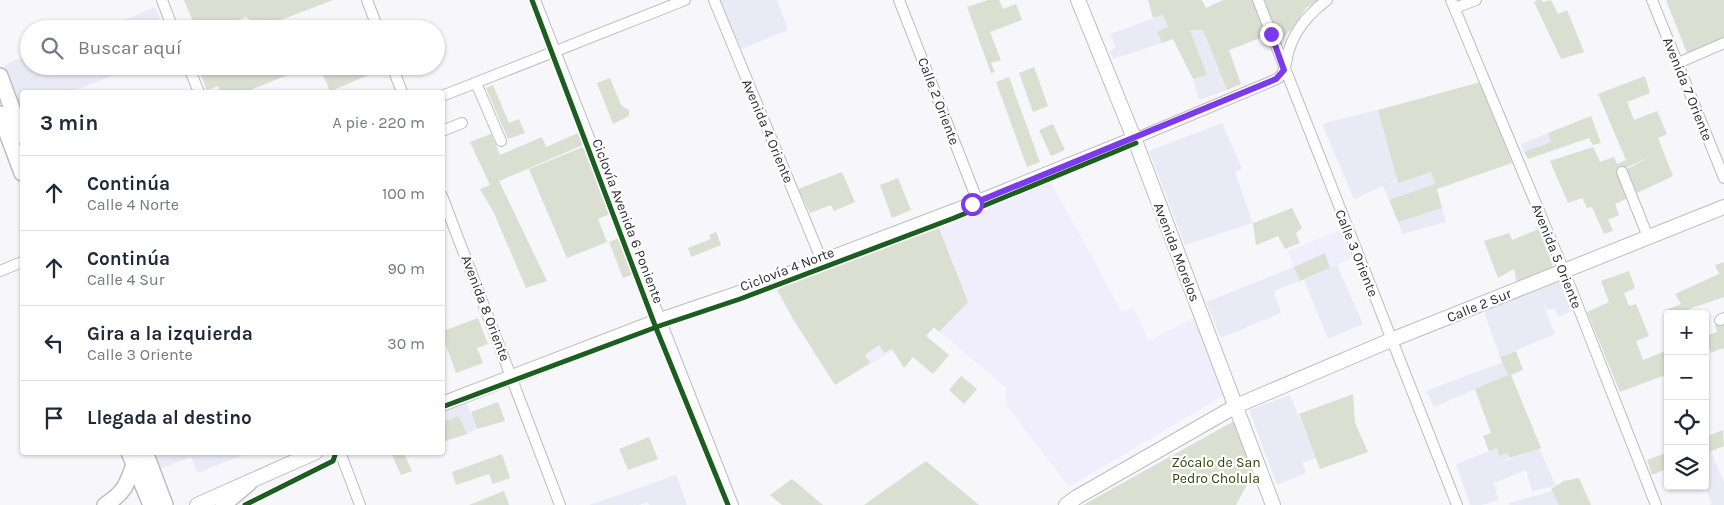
<!DOCTYPE html>
<html lang="es">
<head>
<meta charset="utf-8">
<style>
  body { margin:0; font-family:Karla,sans-serif; background:#f2f2f3; color:#1f2937 }
  .controls { position:absolute; right:15px; bottom:15px; display:grid; overflow:hidden; border-radius:5px; box-shadow:0 1px 4px #0004 }
  .controls button { width:45px; height:45px; display:grid; place-items:center; padding:0; border:0; border-bottom:1px solid #e0e1e3; background:#fff; color:#1f2937; font:25px sans-serif }
  .stop { position:absolute; width:15px; height:15px; margin:-11px; border:4px solid #7c3aed; border-radius:50%; background:#fff }
  .stop.end { background:#7c3aed; border-color:#fff; box-shadow:0 1px 5px #0008 }
  .list { margin:0; padding:0; list-style:none }
  h2 { display:flex; justify-content:space-between; align-items:center; height:65px; margin:0; padding:0 20px; font-size:21px }
  h2 small { font-size:16px; font-weight:400; color:#747a83 }
  .list li { display:grid; grid-template-columns:32px 1fr auto; gap:15px; align-items:center; box-sizing:border-box; height:75px; padding:0 20px; border-top:1px solid #e0e1e3 }
  .list b { display:block; font-size:19px; white-space:nowrap }
  .list p { margin:0; font-size:16px; white-space:nowrap; color:#747a83 }
  .list em { font-size:16px; font-style:normal; color:#747a83 }
  .icon { flex:none; width:28px; height:28px; fill:none; stroke:currentColor; stroke-width:2; stroke-linecap:round; stroke-linejoin:round }
  .map { position:relative; flex:none; width:1724px; height:505px; overflow:hidden }
  .search { position:absolute; background:#fff; box-shadow:0 1px 4px #0004; left:20px; top:20px; width:425px; height:55px; display:flex; align-items:center; gap:12px; box-sizing:border-box; padding:0 18px; border-radius:28px; color:#747a83; font-size:19px }
  .panel { position:absolute; background:#fff; box-shadow:0 1px 4px #0004; left:20px; top:90px; width:425px; height:365px; border-radius:5px }
  .map>svg:first-child { display:block }
  .built { fill:#eaeaf6 }
  .education { fill:#f0eefc }
  .green { fill:#dadfd2 }
  .lines { fill:none; stroke-linecap:round; stroke-linejoin:round }
  .street-casing { stroke:#bdbdc1; stroke-width:12 }
  .secondary-casing { stroke:#bdbdc1; stroke-width:16 }
  .primary-casing { stroke:#bdbdc1; stroke-width:18 }
  .street { stroke:#fefefe; stroke-width:10 }
  .secondary { stroke:#fefefe; stroke-width:14 }
  .primary { stroke:#fefefe; stroke-width:15 }
  .cycleway-casing { stroke:#fff; stroke-width:8 }
  .cycleway { stroke:#1b5e20; stroke-width:5 }
  .route { stroke:#7c3aed; stroke-width:6 }
  .labels { text-anchor:middle; stroke-width:4.5; stroke-linejoin:round; paint-order:stroke }
  .street-label { font-size:14px; fill:#2c2d31; stroke:#fff }
  .park-label { font-size:14px; fill:#344102; stroke:#fff }
</style>
</head>
<body>
<div class="map">
<svg width="1724" height="505" viewBox="0 0 1724 505">
  <rect width="100%" height="100%" fill="#f6f6fb"/>
  <g class="built">
    <path d="M720,0H777L788,30L741,49Z"/>
    <path d="M155,7L164,29H104Z"/>
    <path d="M1163,15L1168,28L1157,32L1162,43L1113,59L1110,51L1116,47L1110,34Z"/>
    <path d="M1203,29L1227,90L1199,100L1193,79L1207,75L1190,30Z"/>
    <path d="M29,55V66H137L71,92H22V112L18,114L4,65Z"/>
    <path d="M1378,110L1397,180L1388,184L1431,172L1435,185L1389,200L1383,186L1354,199L1322,124Z"/>
    <path d="M1222,123L1242,169L1235,172L1253,223L1185,245L1149,151Z"/>
    <path d="M1548,133L1552,142L1524,152L1521,144Z"/>
    <path d="M1442,208L1446,222L1403,234L1398,222Z"/>
    <path d="M1337,265L1363,324L1328,339L1304,280Z"/>
    <path d="M1294,267L1300,281L1274,291L1281,313L1221,338L1206,302Z"/>
    <path d="M1562,279L1573,310L1558,317L1555,308L1547,310L1543,303L1555,334L1500,357L1484,312Z"/>
    <path d="M1503,362L1508,375L1434,407L1426,391Z"/>
    <path d="M1290,395L1316,458L1302,463L1306,473L1277,485L1249,410Z"/>
    <path d="M465,399L477,429L467,434L459,416L443,422V408Z"/>
    <path d="M1497,448L1507,453L1510,458L1492,466L1539,448L1556,486L1532,491L1526,470L1494,483L1498,500L1482,505H1470L1456,464Z"/>
    <path d="M1711,451L1724,483V505H1709L1712,504L1705,486V453Z"/>
    <path d="M241,452L243,455L197,473L191,457L157,470L150,453Z"/>
    <path d="M676,475L687,505H649L648,502L639,505H589Z"/>
    <path d="M1552,491L1559,505H1510L1509,503Z"/>
  </g>
  <g class="education">
    <path d="M1050,180L1122,312L1133,307L1149,341L1193,318L1226,394L1069,487L1007,406L1005,387L934,327L835,385L773,287Z"/>
    <path d="M1345,228L1355,257L1330,268L1325,253L1294,267L1288,251Z"/>
  </g>
  <g class="green">
    <path d="M184,0H333L265,26V29H257L264,26L262,19L253,22L246,17L216,29H196Z"/>
    <path d="M988,0H999L1003,9L1016,4L1022,20L990,32L1001,60L991,63L995,72L991,73L967,7Z"/>
    <path d="M1148,0H1202L1206,8L1223,0H1256L1271,34L1229,50L1241,84L1227,90L1203,30H1190L1207,75L1193,79L1173,39L1162,43L1157,32L1168,27L1163,15L1153,18Z"/>
    <path d="M1264,0H1318L1306,8L1291,31H1289L1280,43Z"/>
    <path d="M1537,0H1541L1543,2L1551,0L1558,14L1567,10L1584,52L1561,59L1534,2Z"/>
    <path d="M1666,0H1724V37L1687,53Z"/>
    <path d="M197,66H291L293,73L245,92H221L218,86L207,90Z"/>
    <path d="M319,66H376L378,71L331,91V92H326L330,91Z"/>
    <path d="M1034,67L1048,106L1033,112L1019,73Z"/>
    <path d="M1645,76L1650,93L1627,102L1634,120L1657,111L1667,134L1658,138L1673,176L1637,193L1627,169L1650,157L1619,171L1628,198L1615,204L1619,215L1608,220L1613,231L1604,234L1592,207L1587,208L1582,198L1568,203L1550,161L1593,147L1600,162L1614,157L1617,164L1626,160L1598,94Z"/>
    <path d="M1009,77L1040,162L1027,167L996,82Z"/>
    <path d="M610,78L621,105L629,110V116L613,124L597,83Z"/>
    <path d="M1481,82L1512,163L1437,189L1442,208L1398,222L1389,200L1435,184L1431,172L1398,183L1378,110Z"/>
    <path d="M493,85L509,123L519,119L525,133L508,139L486,88Z"/>
    <path d="M1591,116L1601,143L1593,145L1589,138L1528,159L1524,152L1551,142L1548,133Z"/>
    <path d="M1053,124L1065,150L1051,156L1039,130Z"/>
    <path d="M578,133L583,145L499,181L547,281L526,288L494,213L480,189L490,185L470,142L491,134L500,155L542,137L546,147Z"/>
    <path d="M583,147L610,214L598,219L607,242L567,258L529,169Z"/>
    <path d="M842,172L855,202L834,211L831,205L810,213L798,189Z"/>
    <path d="M898,178L911,210L892,218L880,185Z"/>
    <path d="M1292,208L1302,228L1296,233L1300,243L1285,249L1278,236L1256,245L1253,223Z"/>
    <path d="M938,226L968,302L939,332L934,327L926,336L949,355L933,374L913,357L904,368L892,349L884,353L879,345L865,355L870,363L835,385L793,319L776,287Z"/>
    <path d="M1539,229L1555,271L1517,283L1514,269L1498,278L1484,241L1509,233L1512,240Z"/>
    <path d="M716,232L721,245L691,257L688,248L711,239L709,235Z"/>
    <path d="M619,238L634,274L623,278L609,242Z"/>
    <path d="M1325,253L1330,268L1300,281L1294,267Z"/>
    <path d="M1724,262V297L1689,309L1691,314H1668L1666,310L1681,304L1675,294L1719,274L1715,265Z"/>
    <path d="M1629,271L1635,288L1624,293L1629,306L1636,304L1649,336L1636,341L1643,360L1668,350V374L1620,392L1587,312L1609,302L1601,281Z"/>
    <path d="M478,318L488,344L477,348L483,363L456,373L443,337V331Z"/>
    <path d="M1724,320V350L1723,348L1711,353L1705,336L1717,332L1715,324Z"/>
    <path d="M1516,351L1523,370L1511,375L1541,448L1510,458L1507,453L1499,456L1497,448L1489,451L1483,436L1491,433L1475,389L1508,375L1500,357Z"/>
    <path d="M961,376L977,389L964,404L949,390Z"/>
    <path d="M1353,394L1355,423L1368,452L1320,469L1299,414Z"/>
    <path d="M498,402L505,421L477,429L471,412Z"/>
    <path d="M459,416L467,434L443,442V422Z"/>
    <path d="M1236,420L1255,470L1236,505H1083Z"/>
    <path d="M1723,430L1724,446L1705,454V437Z"/>
    <path d="M649,437L658,459L628,470L619,449Z"/>
    <path d="M1668,452V468L1652,475L1647,460Z"/>
    <path d="M396,453H404L412,471L401,475L392,455Z"/>
    <path d="M502,454L510,478L493,484L489,474L456,485L452,472Z"/>
    <path d="M926,461L979,505H864Z"/>
    <path d="M1579,478L1591,505H1559L1551,489L1564,481Z"/>
    <path d="M792,479L823,505H782L770,495Z"/>
    <path d="M504,491L509,505H469Z"/>
  </g>
  <g class="lines">
    <defs>
      <g id="street">
        <path d="M162,0L173,29"/>
        <path d="M367,0L378,29"/>
        <path d="M535,0L733,505"/>
        <path d="M714,0L822,261"/>
        <path d="M899,0L978,202"/>
        <path d="M1258,0L1457,505"/>
        <path d="M1451,0L1564,271L1656,505"/>
        <path d="M1652,0L1724,178"/>
        <path d="M1455,8L1476,0"/>
        <path d="M1678,63L1724,43"/>
        <path d="M188,66L199,92"/>
        <path d="M392,66L402,92"/>
        <path d="M476,83L501,141"/>
        <path d="M442,96L685,0"/>
        <path d="M442,131L462,123"/>
        <path d="M1134,139L1277,79C1288,71 1285,59 1290,47C1297,27 1311,12 1327,0"/>
        <path d="M1622,172L1648,237"/>
        <path d="M442,196L560,505"/>
        <path d="M0,271L22,262"/>
        <path d="M1720,320L1724,318"/>
        <path d="M340,452L360,505"/>
      </g>
      <g id="secondary">
        <path d="M1078,0L1136,143L1273,505"/>
        <path d="M442,404L660,320L739,293L978,202L1134,139"/>
        <path d="M197,505L316,452"/>
        <path d="M1066,505L1077,497L1236,406L1391,340L1724,207"/>
      </g>
      <g id="primary">
        <path d="M0,76L22,136"/>
        <path d="M0,114L22,173"/>
        <path d="M129,452L151,505"/>
        <path d="M145,452L165,505"/>
        <path d="M105,505C124,493 127,485 134,464"/>
        <path d="M223,505L249,483"/>
      </g>
    </defs>
    <use href="#street" class="street-casing"/>
    <use href="#secondary" class="secondary-casing"/>
    <use href="#primary" class="primary-casing"/>
    <use href="#street" class="street"/>
    <use href="#secondary" class="secondary"/>
    <use href="#primary" class="primary"/>
    <defs>
      <g id="cycleway">
        <path d="M532,0L656,328L728,505"/>
        <path d="M442,407L662,325L740,299L954,218L1136,143"/>
        <path d="M245,505L333,461L336,452"/>
      </g>
    </defs>
    <use href="#cycleway" class="cycleway-casing"/>
    <use href="#cycleway" class="cycleway"/>
  </g>
  <g class="lines">
    <path class="route" d="M972,204L1276,79L1284,70L1271,34"/>
  </g>
  <g class="labels">
    <g class="street-label">
      <text transform="translate(1688 89) rotate(68)" y="5">Avenida 7 Oriente</text>
      <text transform="translate(939 101) rotate(69)" y="5">Calle 2 Oriente</text>
      <text transform="translate(768 131) rotate(67)" y="5">Avenida 4 Oriente</text>
      <text transform="translate(628 221) rotate(69)" y="5">Ciclovía Avenida 6 Poniente</text>
      <text transform="translate(1177 252) rotate(69)" y="5">Avenida Morelos</text>
      <text transform="translate(1357 253) rotate(68)" y="5">Calle 3 Oriente</text>
      <text transform="translate(1557 256) rotate(68)" y="5">Avenida 5 Oriente</text>
      <text transform="translate(787 269) rotate(-21)" y="5">Ciclovía 4 Norte</text>
      <text transform="translate(1479 305) rotate(-22)" y="5">Calle 2 Sur</text>
      <text transform="translate(486 308) rotate(69)" y="5">Avenida 8 Oriente</text>
    </g>
    <g class="park-label">
      <text x="1216" y="467">Zócalo de San<tspan x="1216" dy="16">Pedro Cholula</tspan></text>
    </g>
  </g>
</svg>
<div class="controls">
<button>+</button>
<button>−</button>
<button><svg class="icon" aria-label="locate" viewBox="0 0 24 24"><circle cx="12" cy="12" r="6"/><path d="M12 2v4M12 18v4M2 12h4M18 12h4"/></svg></button>
<button><svg class="icon" aria-label="layers" viewBox="0 0 24 24"><path d="M12 4l9 5-9 5-9-5zM3 14l9 5 9-5"/></svg></button>
</div>
<div class="stop" style="left:972px;top:204px"></div>
<div class="stop end" style="left:1271px;top:34px"></div>
<div class="search"><svg class="icon" aria-label="search" viewBox="0 0 24 24"><circle cx="10" cy="10" r="6"/><path d="M15 15l6 6"/></svg>Buscar aquí</div>
<section class="panel">
<h2>3 min<small>A pie · 220 m</small></h2>
<ul class="list">
<li><svg class="icon" aria-label="ahead" viewBox="0 0 24 24"><path d="M12 20V5M6 11l6-6 6 6"/></svg><div><b>Continúa</b><p>Calle 4 Norte</p></div><em>100 m</em></li>
<li><svg class="icon" aria-label="ahead" viewBox="0 0 24 24"><path d="M12 20V5M6 11l6-6 6 6"/></svg><div><b>Continúa</b><p>Calle 4 Sur</p></div><em>90 m</em></li>
<li><svg class="icon" aria-label="left" viewBox="0 0 24 24"><path d="M17 20v-9H6M10 6l-5 5 5 5"/></svg><div><b>Gira a la izquierda</b><p>Calle 3 Oriente</p></div><em>30 m</em></li>
<li><svg class="icon" aria-label="arrive" viewBox="0 0 24 24"><path d="M6 21V4h12l-3 4 3 4H6"/></svg><div><b>Llegada al destino</b></div></li>
</ul>
</section>
</div>
</body>
</html>
